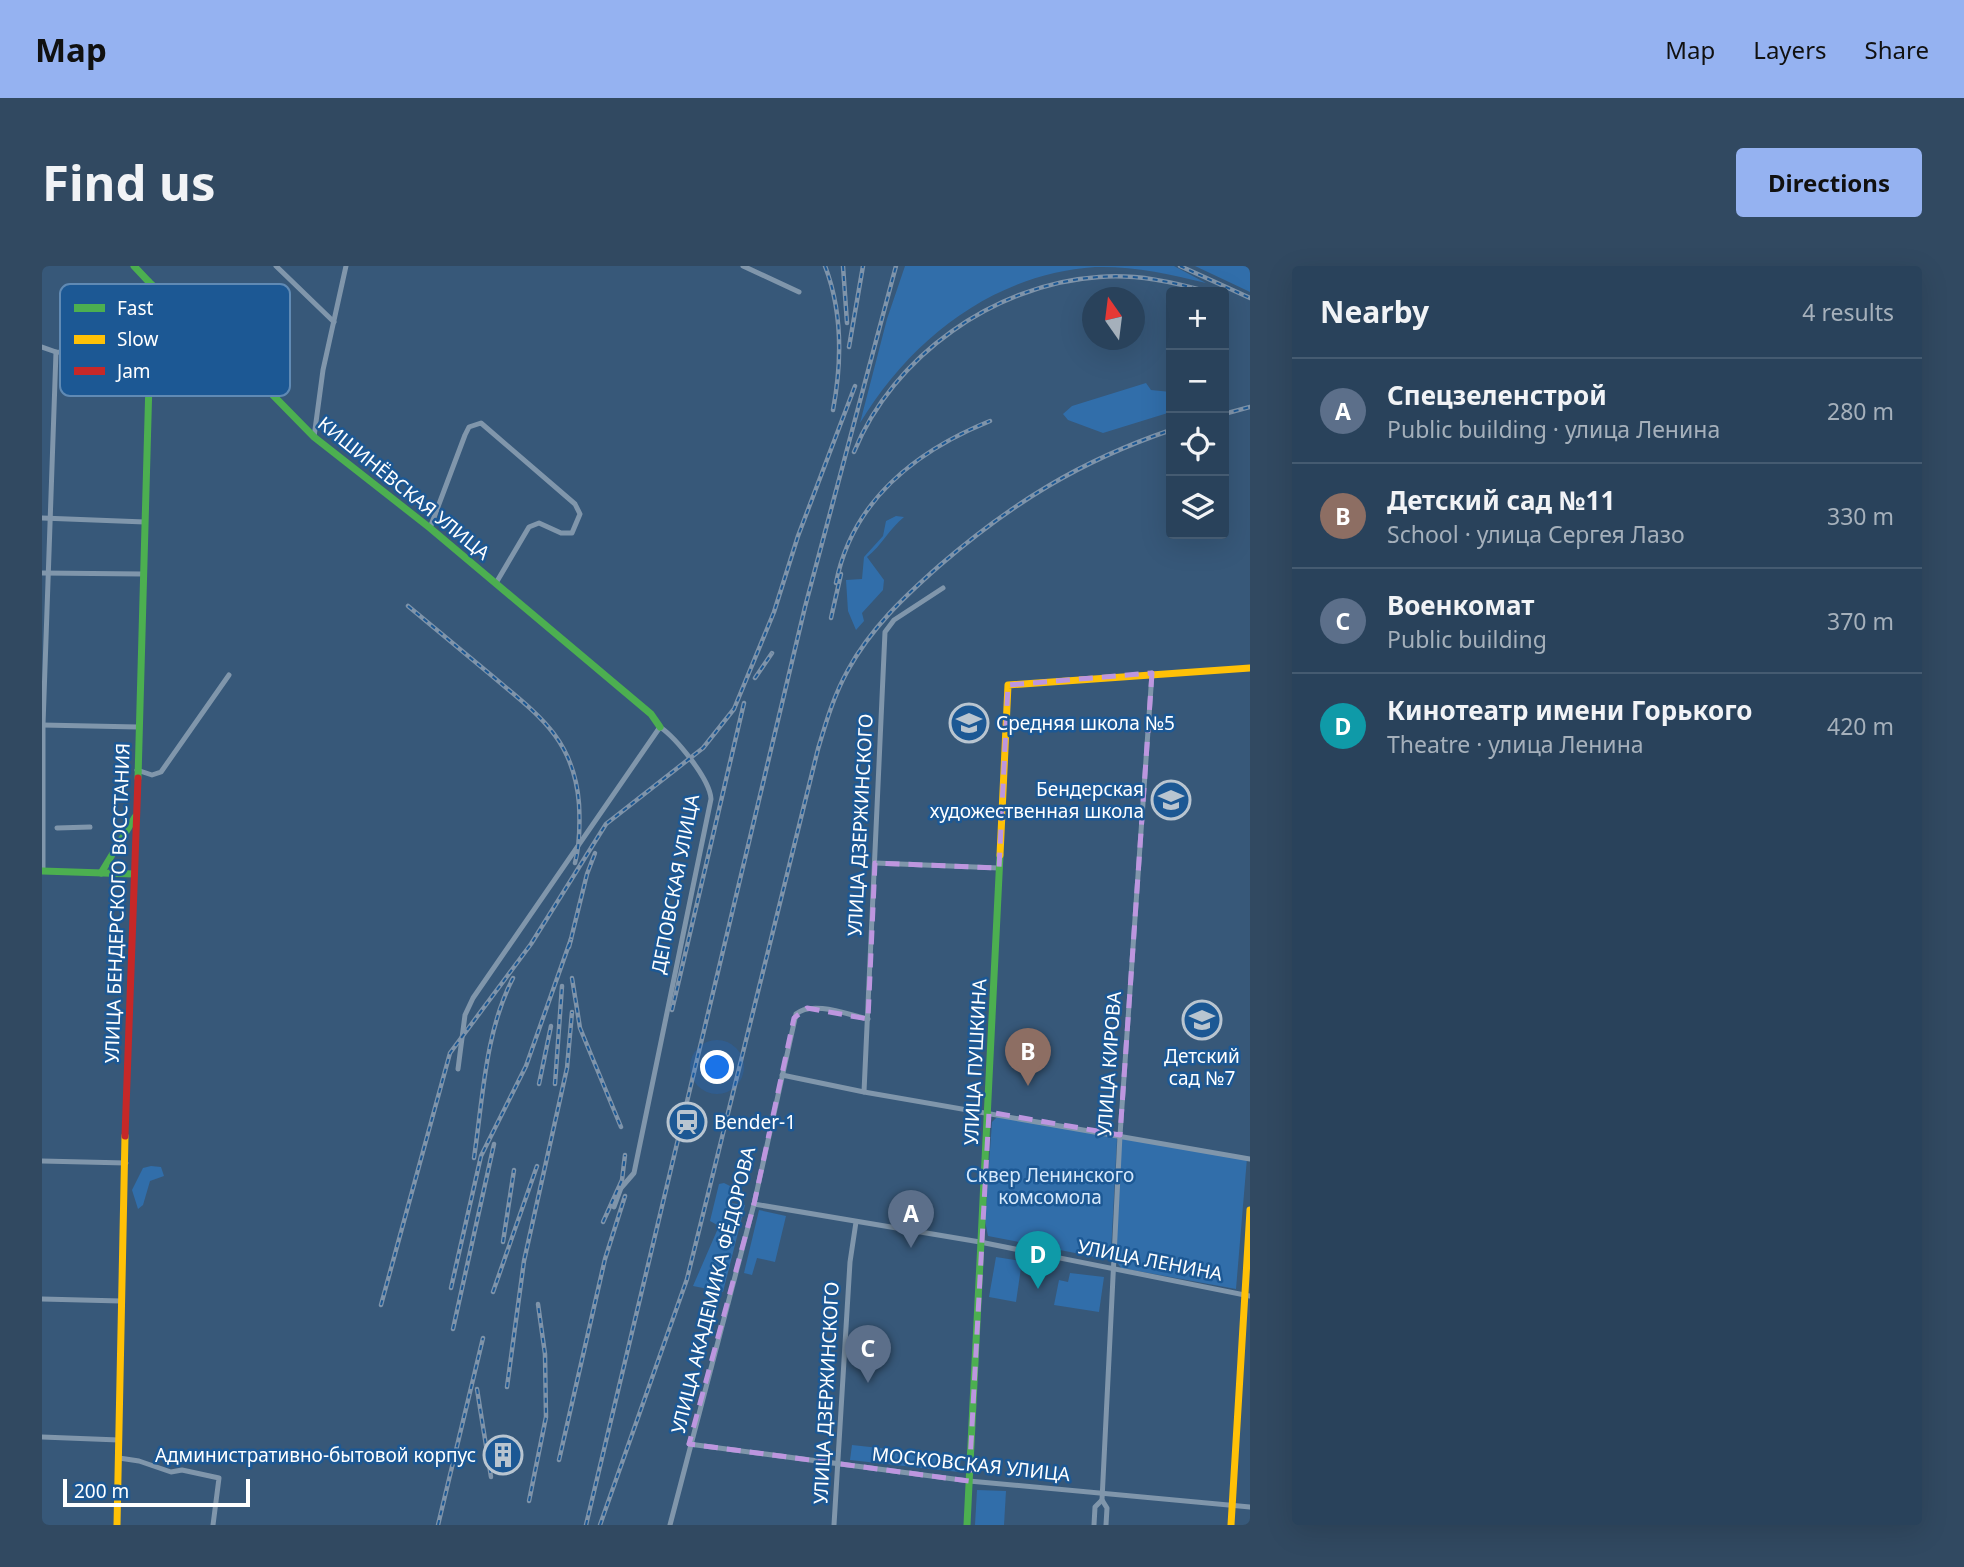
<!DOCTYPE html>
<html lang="en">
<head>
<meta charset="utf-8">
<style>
  body { margin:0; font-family:"Noto Sans",sans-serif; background:#314961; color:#f1f3f6 }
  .controls { position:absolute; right:21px; top:21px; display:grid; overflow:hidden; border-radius:7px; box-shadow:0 7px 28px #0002 }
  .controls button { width:63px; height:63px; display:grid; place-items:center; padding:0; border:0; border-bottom:2px solid #455b71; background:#29425b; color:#f1f3f6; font:35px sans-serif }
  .compass { position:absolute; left:1040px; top:21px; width:63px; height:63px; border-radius:50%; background:#29425b; box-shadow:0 7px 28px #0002; rotate:346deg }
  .scale { position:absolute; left:21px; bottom:18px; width:187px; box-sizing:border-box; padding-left:7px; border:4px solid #fff; border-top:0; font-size:19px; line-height:24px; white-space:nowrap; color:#fff; -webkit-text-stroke:5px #1c5894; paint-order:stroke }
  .you { position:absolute; left:676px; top:802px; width:24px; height:24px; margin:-18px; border:5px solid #fff; border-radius:50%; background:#1a73e8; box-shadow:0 0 0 10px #1a73e833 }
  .badge { display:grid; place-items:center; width:46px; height:46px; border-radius:50%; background:#95b2f1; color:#fff; font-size:23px; font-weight:700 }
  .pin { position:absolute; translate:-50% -58px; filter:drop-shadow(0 2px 4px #0008) }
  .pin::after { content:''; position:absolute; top:37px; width:24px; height:21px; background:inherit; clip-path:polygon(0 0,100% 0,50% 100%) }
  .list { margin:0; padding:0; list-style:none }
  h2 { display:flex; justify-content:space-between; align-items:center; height:91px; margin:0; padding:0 28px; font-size:30px }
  h2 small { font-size:23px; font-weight:400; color:#a5b0bb }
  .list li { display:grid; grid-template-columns:46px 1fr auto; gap:21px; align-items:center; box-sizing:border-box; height:105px; padding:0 28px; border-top:2px solid #455b71 }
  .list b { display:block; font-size:26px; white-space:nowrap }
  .list p { margin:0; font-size:23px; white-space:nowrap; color:#a5b0bb }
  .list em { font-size:23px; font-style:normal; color:#a5b0bb }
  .icon { flex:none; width:38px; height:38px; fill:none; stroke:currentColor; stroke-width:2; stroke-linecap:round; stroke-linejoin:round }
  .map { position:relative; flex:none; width:1208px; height:1259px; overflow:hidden; border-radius:7px }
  header { display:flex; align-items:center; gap:42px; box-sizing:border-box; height:98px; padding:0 35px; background:#95b2f1; color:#111 }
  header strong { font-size:33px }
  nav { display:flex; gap:38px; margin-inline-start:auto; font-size:24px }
  .intro { display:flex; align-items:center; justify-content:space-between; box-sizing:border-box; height:168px; padding:0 42px }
  h1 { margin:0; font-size:49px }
  .button { padding:18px 32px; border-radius:7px; background:#95b2f1; color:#111; font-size:24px; font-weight:700 }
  main { display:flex; gap:42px; padding:0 42px }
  aside { flex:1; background:#29425b; border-radius:7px; box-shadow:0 7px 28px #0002 }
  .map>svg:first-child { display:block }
  .green { fill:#316eaa }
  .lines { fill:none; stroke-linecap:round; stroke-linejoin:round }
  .street { stroke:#8096ab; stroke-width:5 }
  .fast { stroke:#4caf50; stroke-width:7 }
  .slow { stroke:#ffc107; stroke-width:7 }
  .jam { stroke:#c62828; stroke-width:7 }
  .rail-casing { stroke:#7f94aa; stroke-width:4.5 }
  .rail { stroke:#1c5894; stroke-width:2; stroke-dasharray:5; stroke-linecap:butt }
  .marked { fill:none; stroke:#bd96df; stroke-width:5; stroke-dasharray:14 9; stroke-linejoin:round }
  .labels { text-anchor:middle; stroke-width:5; stroke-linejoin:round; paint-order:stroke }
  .street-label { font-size:19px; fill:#fff; stroke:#1c5894 }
  .poi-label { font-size:19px; fill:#fff; stroke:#1c5894; text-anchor:start }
  .park-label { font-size:19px; fill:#d5e8fb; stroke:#1c5894 }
  .key { fill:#1c5894; stroke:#608ab4; stroke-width:2 }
  .key-label { font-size:19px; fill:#fff }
</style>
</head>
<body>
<header>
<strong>Map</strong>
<nav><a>Map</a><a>Layers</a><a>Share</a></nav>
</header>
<div class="intro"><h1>Find us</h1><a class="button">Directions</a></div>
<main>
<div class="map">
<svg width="1208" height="1259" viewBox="0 0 1208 1259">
  <rect width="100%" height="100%" fill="#375879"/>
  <g class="green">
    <path d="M863,0H1132L1164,17C1128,8 1091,0 1053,1C951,8 869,73 818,157L845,53Z"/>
    <path d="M1153,0H1208V26L1206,25Z"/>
    <path d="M1104,117L1109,124L1129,126V146L1061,167L1026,154L1021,148L1030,140Z"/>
    <path d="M854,250L862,251C847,263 840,279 825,291L842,314L841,324L820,347L822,355L814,364L806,345L804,314L820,313L822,291L841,270L844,255Z"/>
    <path d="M955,851L1068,869L1075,873L1069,986L1064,993L946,970L943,955L950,856Z"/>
    <path d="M1078,869L1205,892L1194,1023L1079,1002L1072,992Z"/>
    <path d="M109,900L119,901L122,910L108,915L101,939L96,943L90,924L101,902Z"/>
    <path d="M682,917L690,921L689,937L703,939L681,1026L651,1020L677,960L668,955L677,918Z"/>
    <path d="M717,944L744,950L733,996L715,992L710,1009L702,1007Z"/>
    <path d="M954,991L980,995L974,1036L947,1031Z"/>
    <path d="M1028,1007L1062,1011L1057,1046L1012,1039L1017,1014L1026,1016Z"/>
    <path d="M810,1179L919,1191L917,1206L808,1194Z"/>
    <path d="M935,1224L964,1225L962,1259H933Z"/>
  </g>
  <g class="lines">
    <g class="street">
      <path d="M234,0L292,56"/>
      <path d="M701,0L757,26"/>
      <path d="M0,81L14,86L108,91"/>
      <path d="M272,171L281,104L304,0"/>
      <path d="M0,252L103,256"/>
      <path d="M388,262L423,169L427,161L439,157L533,238L538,248L530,267H519L497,257L487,261L454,317"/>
      <path d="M0,307L101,308"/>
      <path d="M0,459L96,461"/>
      <path d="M95,504L110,509L119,506L187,409"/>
      <path d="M15,562L48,561"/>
      <path d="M833,597L957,602"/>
      <path d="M1,605V459L14,86"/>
      <path d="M416,803L423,749L431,732L618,461C634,472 668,513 669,533L592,907L579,922L572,941"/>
      <path d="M740,809L822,826L1208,893"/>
      <path d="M822,826L843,366L852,354L901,322"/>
      <path d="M0,895L84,897"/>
      <path d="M712,938L938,976L1208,1030"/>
      <path d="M0,1033L79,1035"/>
      <path d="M0,1171L77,1174"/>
      <path d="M647,1178L927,1215L1208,1241"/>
      <path d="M77,1192L97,1195L129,1206L140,1204L177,1212L171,1259"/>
      <path d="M628,1259L712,938L754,748C770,734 807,749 826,753"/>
      <path d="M792,1259L808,996L814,956"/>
      <path d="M1052,1259L1053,1241L1060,1234"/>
      <path d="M1064,1259L1065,1242L1060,1234L1078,869L1110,407"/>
    </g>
    <g class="fast">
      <path d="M92,0L107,16L109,44L96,512"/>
      <path d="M107,16L222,120L272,171L388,262L609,448L618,461"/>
      <path d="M0,605L92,608"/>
      <path d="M59,607L93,551"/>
      <path d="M925,1259L958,589"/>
    </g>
    <g class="slow">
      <path d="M958,589L966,419L1208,402"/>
      <path d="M75,1259L83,870"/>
      <path d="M1189,1259L1208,944"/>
    </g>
    <path class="jam" d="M83,870L96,512"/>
    <defs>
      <g id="rail">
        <path d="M783,0C801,47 800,96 791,144"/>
        <path d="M801,0L805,57"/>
        <path d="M1138,0L1208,32"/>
        <path d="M807,81L821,0"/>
        <path d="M1182,148L1208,141"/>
        <path d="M812,186C851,90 953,18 1057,11C1095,8 1131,16 1167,26"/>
        <path d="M794,317C810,235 874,185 948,155"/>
        <path d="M366,340C394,363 421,386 449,409C495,448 532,472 537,538C538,558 538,578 533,597"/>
        <path d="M789,352L799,308"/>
        <path d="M713,412L730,387"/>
        <path d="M527,681L545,608L553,587"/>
        <path d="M530,712L538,762L579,861"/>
        <path d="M630,744L702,437"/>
        <path d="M497,818L509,760"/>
        <path d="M513,818L520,720"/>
        <path d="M432,892C441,832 443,766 471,712"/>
        <path d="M561,956L580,914L583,889"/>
        <path d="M461,976L472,904"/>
        <path d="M409,1022L439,890L484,800L529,673"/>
        <path d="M451,1026L495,900"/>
        <path d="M339,1039L408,787L489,678L564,558L661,482L692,443L732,346L756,270L813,120"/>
        <path d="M411,1063L452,878"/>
        <path d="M465,1121L482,995L525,802L530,746"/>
        <path d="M435,1123L449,1211"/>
        <path d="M517,1194L563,993L583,930"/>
        <path d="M487,1235L504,1151L503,1088L496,1038"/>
        <path d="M396,1259L441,1072"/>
        <path d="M544,1259L763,341L854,0"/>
        <path d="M558,1259L645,1013L776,483C784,456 792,429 806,404C829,362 862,331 897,300C970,237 1038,195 1129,164"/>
      </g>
    </defs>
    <use href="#rail" class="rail-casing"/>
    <use href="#rail" class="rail"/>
  </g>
  <path class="marked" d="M1110,407L1078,869L947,846L927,1215L647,1178L712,938L752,752L765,742L826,753L833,597L957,602L966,419Z"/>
  <defs>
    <symbol id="school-ring" viewBox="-11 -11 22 22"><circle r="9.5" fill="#1c5894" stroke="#b9c5d0" stroke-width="1.5"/><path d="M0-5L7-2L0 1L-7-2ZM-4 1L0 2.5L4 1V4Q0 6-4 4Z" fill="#b9c5d0"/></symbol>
    <symbol id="station-ring" viewBox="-11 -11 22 22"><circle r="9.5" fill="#1c5894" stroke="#b9c5d0" stroke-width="1.5"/><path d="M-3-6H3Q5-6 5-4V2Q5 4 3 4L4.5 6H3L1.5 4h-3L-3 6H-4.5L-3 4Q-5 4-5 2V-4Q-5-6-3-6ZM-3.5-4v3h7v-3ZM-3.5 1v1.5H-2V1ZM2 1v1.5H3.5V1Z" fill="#b9c5d0"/></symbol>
    <symbol id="building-ring" viewBox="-11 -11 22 22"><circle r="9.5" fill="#1c5894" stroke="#b9c5d0" stroke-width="1.5"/><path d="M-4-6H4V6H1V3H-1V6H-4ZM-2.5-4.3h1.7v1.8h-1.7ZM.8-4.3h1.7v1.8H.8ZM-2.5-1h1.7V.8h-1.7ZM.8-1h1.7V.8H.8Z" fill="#b9c5d0"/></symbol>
  </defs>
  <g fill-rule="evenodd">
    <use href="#school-ring" x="905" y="435" width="44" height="44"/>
    <use href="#school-ring" x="1107" y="512" width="44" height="44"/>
    <use href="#school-ring" x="1138" y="732" width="44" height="44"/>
    <use href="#station-ring" x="623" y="834" width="44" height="44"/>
    <use href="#building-ring" x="439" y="1167" width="44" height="44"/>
  </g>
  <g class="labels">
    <g class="street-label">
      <text transform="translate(362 222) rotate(39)" y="7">КИШИНЁВСКАЯ УЛИЦА</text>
      <text transform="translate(818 559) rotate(-87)" y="7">УЛИЦА ДЗЕРЖИНСКОГО</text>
      <text transform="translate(633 618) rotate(-79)" y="7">ДЕПОВСКАЯ УЛИЦА</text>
      <text transform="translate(75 637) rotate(-88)" y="7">УЛИЦА БЕНДЕРСКОГО ВОССТАНИЯ</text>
      <text transform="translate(933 796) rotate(-87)" y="7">УЛИЦА ПУШКИНА</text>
      <text transform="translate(1067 798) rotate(-86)" y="7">УЛИЦА КИРОВА</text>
      <text transform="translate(1108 994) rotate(11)" y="7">УЛИЦА ЛЕНИНА</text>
      <text transform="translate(671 1024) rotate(-76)" y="7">УЛИЦА АКАДЕМИКА ФЁДОРОВА</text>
      <text transform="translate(784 1127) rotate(-87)" y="7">УЛИЦА ДЗЕРЖИНСКОГО</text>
      <text transform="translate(929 1198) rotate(6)" y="7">МОСКОВСКАЯ УЛИЦА</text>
    </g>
    <g class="poi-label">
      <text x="954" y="464">Средняя школа №5</text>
      <text x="1102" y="530" text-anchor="end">Бендерская<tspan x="1102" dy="22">художественная школа</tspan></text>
      <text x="1160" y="797" text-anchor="middle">Детский<tspan x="1160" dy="22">сад №7</tspan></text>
      <text x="672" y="863">Bender-1</text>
      <text x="434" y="1196" text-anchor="end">Административно-бытовой корпус</text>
    </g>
    <g class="park-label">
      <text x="1008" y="916">Сквер Ленинского<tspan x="1008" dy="22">комсомола</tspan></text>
    </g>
  </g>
  <rect x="18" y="18" width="230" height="112" rx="10" class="key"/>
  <rect x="32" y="38" width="31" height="8" fill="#4caf50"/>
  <rect x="32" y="69" width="31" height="9" fill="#ffc107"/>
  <rect x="32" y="101" width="31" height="8" fill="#c62828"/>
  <g class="key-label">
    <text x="75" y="49">Fast</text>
    <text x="75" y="80">Slow</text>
    <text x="75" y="112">Jam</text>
  </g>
</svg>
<div class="controls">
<button>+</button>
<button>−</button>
<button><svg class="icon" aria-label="locate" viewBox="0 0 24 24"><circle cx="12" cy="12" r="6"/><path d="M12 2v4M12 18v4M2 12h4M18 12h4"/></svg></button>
<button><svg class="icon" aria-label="layers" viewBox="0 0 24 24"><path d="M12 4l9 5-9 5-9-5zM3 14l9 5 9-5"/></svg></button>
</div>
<svg class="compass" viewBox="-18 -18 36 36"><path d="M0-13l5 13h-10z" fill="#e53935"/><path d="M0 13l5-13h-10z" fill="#a5b0bb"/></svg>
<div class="scale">200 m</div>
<div class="you"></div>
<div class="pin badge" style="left:869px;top:982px;background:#5c6f8a">A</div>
<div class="pin badge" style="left:986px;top:820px;background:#8d6e63">B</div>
<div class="pin badge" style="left:826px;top:1117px;background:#5c6f8a">C</div>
<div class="pin badge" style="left:996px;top:1023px;background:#0f9aa8">D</div>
</div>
<aside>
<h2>Nearby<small>4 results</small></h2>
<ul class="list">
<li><span class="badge" style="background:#5c6f8a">A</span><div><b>Спецзеленстрой</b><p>Public building · улица Ленина</p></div><em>280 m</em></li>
<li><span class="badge" style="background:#8d6e63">B</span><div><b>Детский сад №11</b><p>School · улица Сергея Лазо</p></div><em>330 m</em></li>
<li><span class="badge" style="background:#5c6f8a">C</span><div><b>Военкомат</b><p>Public building</p></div><em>370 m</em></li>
<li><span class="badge" style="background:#0f9aa8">D</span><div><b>Кинотеатр имени Горького</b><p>Theatre · улица Ленина</p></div><em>420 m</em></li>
</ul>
</aside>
</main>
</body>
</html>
